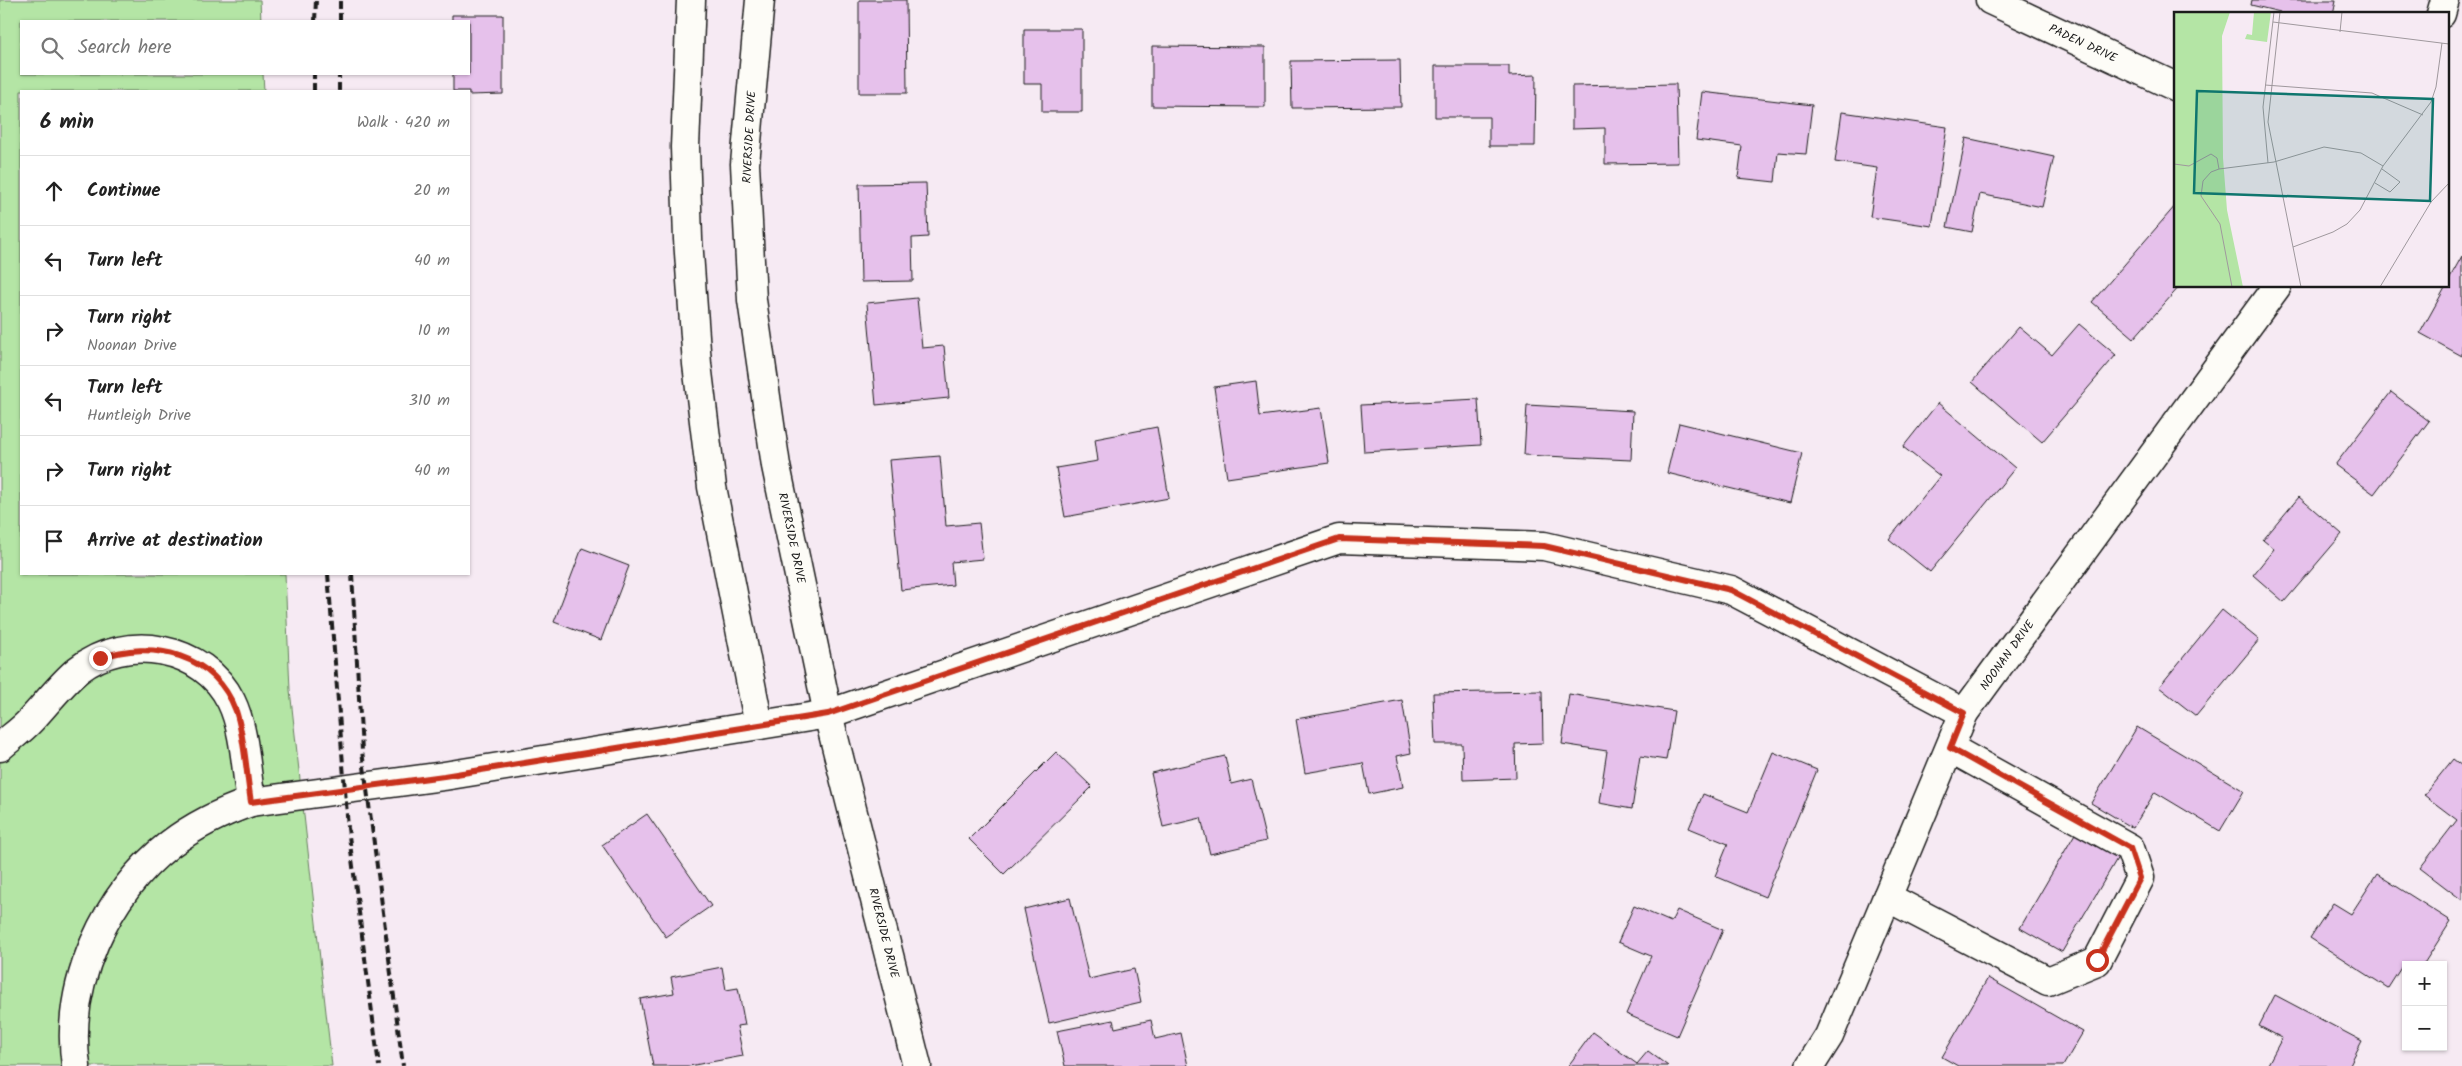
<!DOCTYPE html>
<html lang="en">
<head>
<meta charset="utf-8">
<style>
  body { margin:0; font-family:Kalam,sans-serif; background:#f2f2f2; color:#222 }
  .controls { position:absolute; right:15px; bottom:15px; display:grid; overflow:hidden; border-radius:0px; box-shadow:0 1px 4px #0004 }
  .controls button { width:45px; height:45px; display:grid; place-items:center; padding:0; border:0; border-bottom:1px solid #e0e0e0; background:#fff; color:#222; font:25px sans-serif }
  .stop { position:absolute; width:15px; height:15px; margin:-11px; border:4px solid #c8321e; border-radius:50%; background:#fff }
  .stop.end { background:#c8321e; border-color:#fff; box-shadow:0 1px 5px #0008 }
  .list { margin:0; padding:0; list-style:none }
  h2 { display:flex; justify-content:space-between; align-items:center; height:65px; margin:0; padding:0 20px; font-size:21px }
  h2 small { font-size:16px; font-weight:400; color:#767676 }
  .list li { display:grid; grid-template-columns:32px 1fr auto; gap:15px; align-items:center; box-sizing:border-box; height:70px; padding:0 20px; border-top:1px solid #e0e0e0 }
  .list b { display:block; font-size:19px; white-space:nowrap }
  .list p { margin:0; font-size:16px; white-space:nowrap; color:#767676 }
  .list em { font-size:16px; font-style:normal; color:#767676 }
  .icon { flex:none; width:28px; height:28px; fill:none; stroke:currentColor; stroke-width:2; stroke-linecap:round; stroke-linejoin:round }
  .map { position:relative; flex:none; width:2462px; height:1066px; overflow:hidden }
  .search { position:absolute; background:#fff; box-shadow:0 1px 4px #0004; left:20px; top:20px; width:450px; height:55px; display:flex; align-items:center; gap:12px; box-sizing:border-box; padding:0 18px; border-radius:0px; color:#767676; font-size:19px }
  .panel { position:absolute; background:#fff; box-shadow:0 1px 4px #0004; left:20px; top:90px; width:450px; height:485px; border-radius:0px }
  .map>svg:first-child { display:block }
  .green { fill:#b4e5a5; stroke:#688060 }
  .building { fill:#e6c1eb; stroke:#1c1c1c }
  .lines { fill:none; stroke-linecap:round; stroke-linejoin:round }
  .minor-casing { stroke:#1c1c1c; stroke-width:31 }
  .minor { stroke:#fdfcf7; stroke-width:28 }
  .rail { stroke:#1c1c1c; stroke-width:4; stroke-dasharray:8 4; stroke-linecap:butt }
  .route { stroke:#c8321e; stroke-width:6 }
  .labels { text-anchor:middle; stroke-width:4.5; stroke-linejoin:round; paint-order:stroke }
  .street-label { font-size:12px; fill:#1c1c1c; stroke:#fdfcf7 }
  .inset-road { fill:none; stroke:#9f989d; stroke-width:1 }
  .view { fill:#0f766e; fill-opacity:0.15; stroke:#0f766e; stroke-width:2.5 }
  .inset-edge { fill:none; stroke:#1c1c1c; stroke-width:2.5 }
</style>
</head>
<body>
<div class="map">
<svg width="2462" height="1066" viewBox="0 0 2462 1066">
  <rect width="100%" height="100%" fill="#f6eaf3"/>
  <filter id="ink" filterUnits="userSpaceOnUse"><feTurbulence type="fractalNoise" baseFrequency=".02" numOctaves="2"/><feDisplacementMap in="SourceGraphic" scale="10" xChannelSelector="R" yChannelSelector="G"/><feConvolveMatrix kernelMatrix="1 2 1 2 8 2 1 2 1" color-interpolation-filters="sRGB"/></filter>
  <g filter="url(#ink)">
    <path class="green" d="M0,0H260L261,21H21V74H263L264,91H21V574H285L290,690L332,1066H0Z"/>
    <g class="building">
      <path d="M859,0H906L907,93H859Z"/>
      <path d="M2252,0H2336L2333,14H2279L2280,12L2251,5Z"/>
      <path d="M452,15H503V94L469,95V91H453V74H469V21H452Z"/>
      <path d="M1024,29H1082V112H1042V84H1024Z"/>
      <path d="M1152,46L1265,47V107L1152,106Z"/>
      <path d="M1400,60L1401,107L1292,108L1291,61Z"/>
      <path d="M1435,66H1509V76L1536,75L1535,146H1489V117H1435Z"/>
      <path d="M1676,84L1678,163L1605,164V128L1572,129V86Z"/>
      <path d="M1702,92L1812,105L1806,154L1778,152L1775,182L1738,178L1742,146L1696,140Z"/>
      <path d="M1842,112L1947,127L1932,226L1870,217L1877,168L1835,162Z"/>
      <path d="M1966,138L2054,157L2042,207L1980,194L1972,232L1947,227Z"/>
      <path d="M926,183L928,237L912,238L913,281L861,282L859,184Z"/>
      <path d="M2176,205V286H2180L2134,338L2092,302Z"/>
      <path d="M2462,256V356L2420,333L2446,286H2448V281Z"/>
      <path d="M917,298L922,348L944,346L949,398L876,405L867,303Z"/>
      <path d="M2079,324L2116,355L2042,442L1972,382L2019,327L2052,355Z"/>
      <path d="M1256,381L1260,416L1321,408L1329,463L1227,478L1214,387Z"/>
      <path d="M2391,392L2429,421L2374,494L2335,465Z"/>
      <path d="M1478,399L1481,445L1364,452L1361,405Z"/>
      <path d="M1938,403L2015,468L1930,572L1889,539L1940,476L1903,447Z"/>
      <path d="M1527,405L1633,411L1631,460L1524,455Z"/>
      <path d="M1679,423L1802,453L1790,503L1667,473Z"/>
      <path d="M1157,427L1169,498L1065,517L1056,468L1098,461L1095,439Z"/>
      <path d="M940,456L946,526L979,523L983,559L951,562L953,585L901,590L889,460Z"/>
      <path d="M2299,497L2342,534L2284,602L2253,575L2274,549L2263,540Z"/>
      <path d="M582,548L629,566L601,640L554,622Z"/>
      <path d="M2222,610L2259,640L2196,716L2159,687Z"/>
      <path d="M1542,691L1543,743L1515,744L1516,778L1463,780L1462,744H1435L1433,693Z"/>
      <path d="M1569,694L1674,711L1666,760L1640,756L1632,809L1599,803L1607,751L1562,744Z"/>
      <path d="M1402,700L1411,753L1397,756L1403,787L1369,794L1363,763L1305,773L1296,719Z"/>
      <path d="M2137,727L2244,791L2220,831L2155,792L2133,828L2091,803Z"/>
      <path d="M1056,752L1092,787L1004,874L969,839Z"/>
      <path d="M1773,752L1817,770L1765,897L1715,876L1728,844L1689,828L1703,794L1748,812Z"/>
      <path d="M1225,756L1231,784L1251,779L1266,841L1210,854L1201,818L1163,827L1151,773Z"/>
      <path d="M2453,759L2462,766V900L2420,868L2457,820L2424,795Z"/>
      <path d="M647,814L711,906L666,937L602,845Z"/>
      <path d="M2076,832L2118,857L2062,952L2020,928Z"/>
      <path d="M2377,874L2451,921L2423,965H2406V968L2402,966L2388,988L2310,938L2333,903L2351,914Z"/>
      <path d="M1070,898L1089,979L1134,969L1141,1002L1049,1023L1024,909Z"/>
      <path d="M1634,906L1671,922L1677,910L1723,930L1677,1036L1626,1014L1651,956L1618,942Z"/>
      <path d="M722,967L726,990L738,988L745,1025L737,1026L743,1056L689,1066H653L640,999L674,993L671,977Z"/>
      <path d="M1988,978L2083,1032L2063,1066H1958L1942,1057Z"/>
      <path d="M2275,995L2362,1041L2349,1066H2267L2282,1038L2259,1026Z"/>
      <path d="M1113,1020L1115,1028L1151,1020L1155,1039L1181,1033L1188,1066H1065L1057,1031Z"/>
      <path d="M1593,1032L1637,1064L1648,1051L1668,1066H1568Z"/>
    </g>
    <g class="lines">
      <defs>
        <g id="minor">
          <path d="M691,0L685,147L688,239L697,364L712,487L759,725"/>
          <path d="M760,0L745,164L752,300L776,466L828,714L917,1066"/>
          <path d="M1990,0L2176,87"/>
          <path d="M2441,14L2445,0"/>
          <path d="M0,747C10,738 22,730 31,720C47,703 61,684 78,670C126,632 204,646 231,701C245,729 246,771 251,802"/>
          <path d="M1887,897L2048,981L2097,961L2140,878L2130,848L1950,748"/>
          <path d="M76,1066C64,984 106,894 170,844C195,825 222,812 251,802L444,776L828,714L1339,539L1544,546L1731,590L1964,713"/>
          <path d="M1810,1066L1829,1036L1964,713L2277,286"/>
        </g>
      </defs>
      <use href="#minor" class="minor-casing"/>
      <use href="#minor" class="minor"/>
      <g class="rail">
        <path d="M315,21L316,0"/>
        <path d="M340,21V0"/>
        <path d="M314,91V74"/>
        <path d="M339,91V74"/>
        <path d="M328,574L348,828L379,1066"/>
        <path d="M352,574L362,751L403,1066"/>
      </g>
    </g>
  </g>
  <g class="lines" filter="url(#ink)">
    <path class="route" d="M100,658C152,639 215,654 236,711C245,739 246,772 251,802L444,776L828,714L1339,539L1544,546L1731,590L1964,713L1950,748L2130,848L2140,878L2097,960"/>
  </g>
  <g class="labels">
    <g class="street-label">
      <text transform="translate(2083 43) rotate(25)" y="4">PADEN DRIVE</text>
      <text transform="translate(749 137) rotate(-87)" y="4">RIVERSIDE DRIVE</text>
      <text transform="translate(792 538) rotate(78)" y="4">RIVERSIDE DRIVE</text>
      <text transform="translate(2007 655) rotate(-54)" y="4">NOONAN DRIVE</text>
      <text transform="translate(884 933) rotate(76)" y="4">RIVERSIDE DRIVE</text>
    </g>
  </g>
  <g transform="translate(2174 12)">
    <rect width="275" height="275" fill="#f6eaf3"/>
    <path d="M0,0H56L48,24L49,146L53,198L69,275H0ZM80,0H97L93,30L71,27L73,22L78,23Z" fill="#b4e5a5"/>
    <path class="inset-road" d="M106,0L94,110L127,275M99,10L275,32M166,20L168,0M91,73L198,81L249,103M94,151L89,95L100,0M0,152L15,154L37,142L43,146L45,157M201,171L216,180L226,170L208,157M119,235L159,220L173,212L186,198L209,154L257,90L262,75L268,31M58,275L46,212L27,184L29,169L37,160L45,157L100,150L150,135L187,141L209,154M206,275L257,190L275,171"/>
    <path class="view" d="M23,79L259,87L256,189L20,181Z"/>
    <rect width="275" height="275" class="inset-edge"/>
  </g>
</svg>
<div class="controls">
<button>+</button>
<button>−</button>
</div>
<div class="stop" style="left:2097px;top:960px"></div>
<div class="stop end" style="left:100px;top:658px"></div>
<div class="search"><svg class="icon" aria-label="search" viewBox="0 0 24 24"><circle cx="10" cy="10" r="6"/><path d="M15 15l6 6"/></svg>Search here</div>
<section class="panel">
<h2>6 min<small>Walk · 420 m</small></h2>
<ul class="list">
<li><svg class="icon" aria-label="ahead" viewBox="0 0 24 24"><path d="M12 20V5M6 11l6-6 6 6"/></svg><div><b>Continue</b></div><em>20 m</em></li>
<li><svg class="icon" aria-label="left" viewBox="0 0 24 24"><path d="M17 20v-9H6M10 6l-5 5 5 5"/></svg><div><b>Turn left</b></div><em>40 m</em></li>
<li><svg class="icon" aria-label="right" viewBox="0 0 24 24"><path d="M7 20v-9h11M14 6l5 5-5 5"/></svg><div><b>Turn right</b><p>Noonan Drive</p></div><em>10 m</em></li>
<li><svg class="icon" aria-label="left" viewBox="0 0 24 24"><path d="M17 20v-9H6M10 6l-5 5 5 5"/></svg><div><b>Turn left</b><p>Huntleigh Drive</p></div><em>310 m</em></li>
<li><svg class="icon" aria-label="right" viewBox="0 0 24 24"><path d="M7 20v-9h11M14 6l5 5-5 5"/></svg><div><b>Turn right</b></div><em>40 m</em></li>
<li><svg class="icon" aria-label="arrive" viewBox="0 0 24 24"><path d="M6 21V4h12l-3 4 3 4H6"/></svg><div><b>Arrive at destination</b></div></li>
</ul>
</section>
</div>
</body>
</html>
